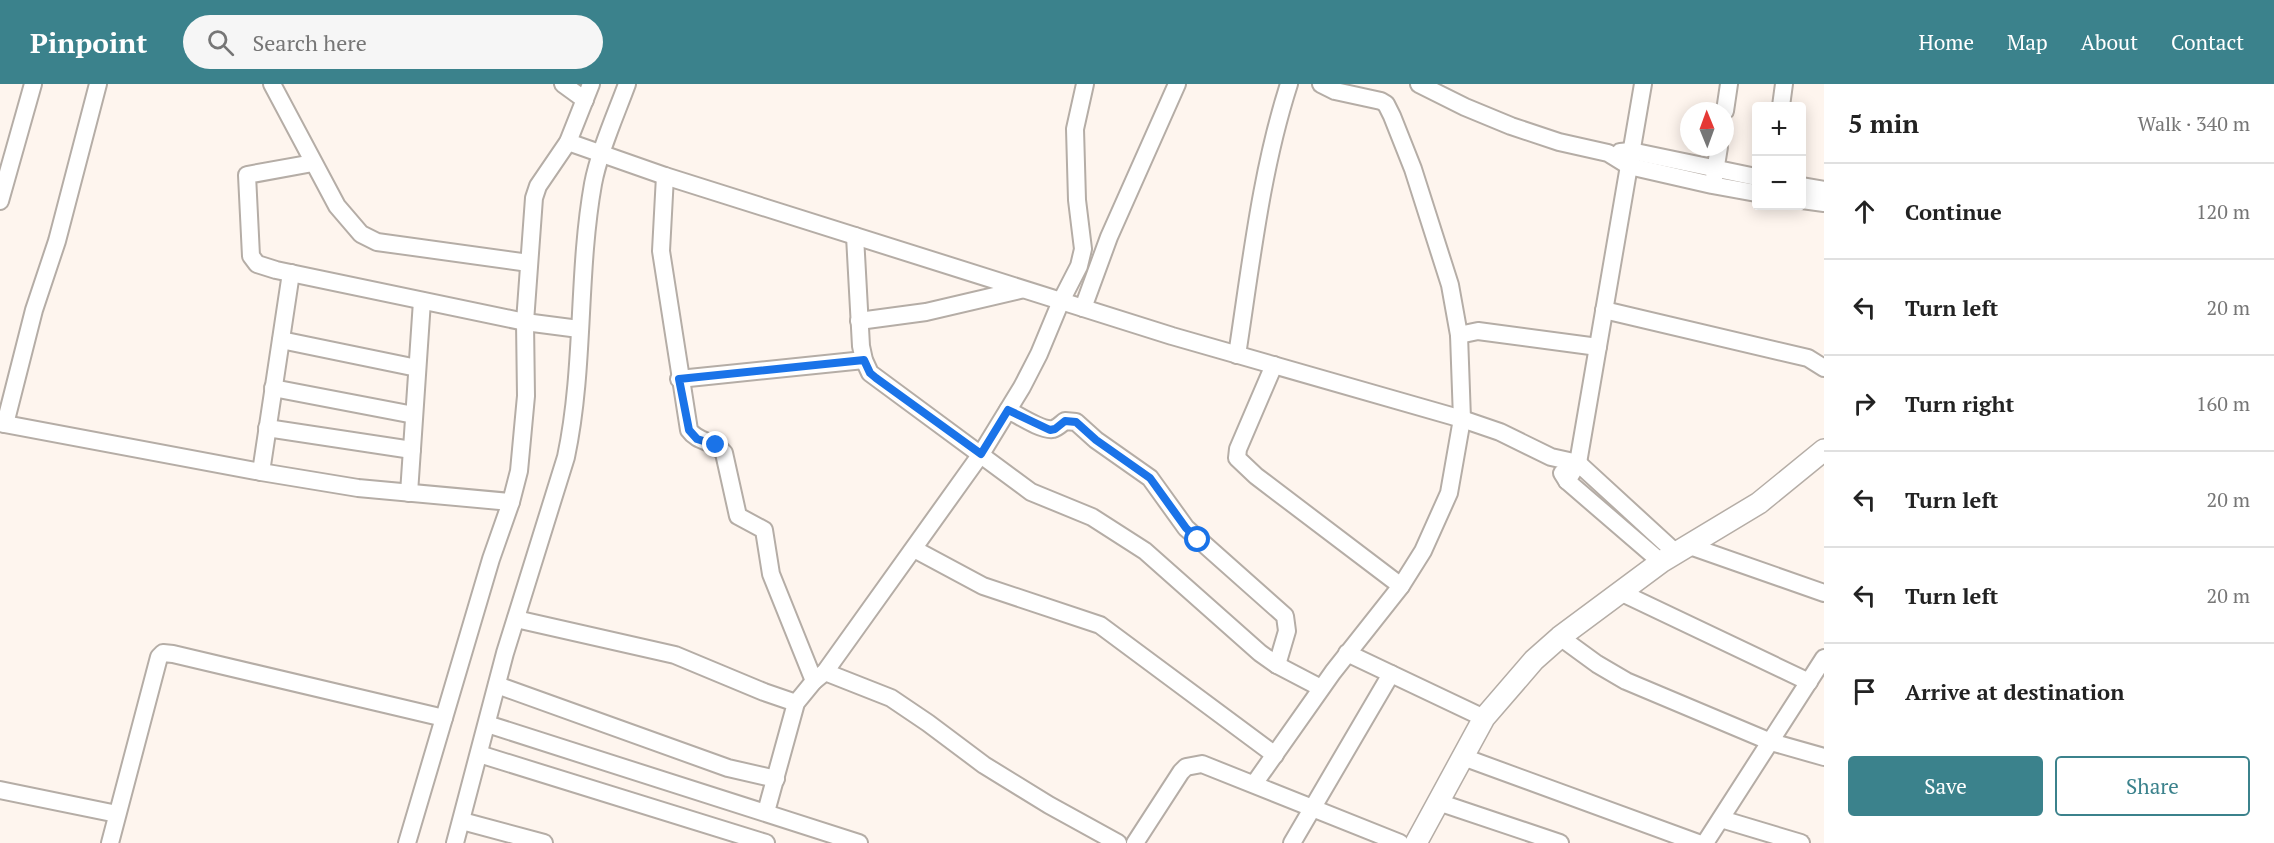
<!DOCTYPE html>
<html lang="en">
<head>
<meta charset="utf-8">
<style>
  body { margin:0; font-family:"PT Serif",serif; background:#f6f6f6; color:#222 }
  .controls { position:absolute; right:18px; top:18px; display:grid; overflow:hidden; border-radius:6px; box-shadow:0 3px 15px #0003 }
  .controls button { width:54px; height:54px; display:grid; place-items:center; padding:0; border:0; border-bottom:2px solid #e0e0e0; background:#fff; color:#222; font:30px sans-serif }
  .compass { position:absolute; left:1680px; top:18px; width:54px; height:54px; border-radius:50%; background:#fff; box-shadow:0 3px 15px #0003; rotate:359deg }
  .stop { position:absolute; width:18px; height:18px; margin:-14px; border:4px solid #1a73e8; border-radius:50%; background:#fff }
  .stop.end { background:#1a73e8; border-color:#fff; box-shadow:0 2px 6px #0008 }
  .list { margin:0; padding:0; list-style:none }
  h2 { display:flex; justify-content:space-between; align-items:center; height:78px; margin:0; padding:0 24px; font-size:26px }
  h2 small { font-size:20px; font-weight:400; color:#767676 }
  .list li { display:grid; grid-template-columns:39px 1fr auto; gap:18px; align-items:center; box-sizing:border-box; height:96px; padding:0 24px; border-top:2px solid #e0e0e0 }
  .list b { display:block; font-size:22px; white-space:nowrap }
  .list em { font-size:20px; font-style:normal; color:#767676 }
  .actions { display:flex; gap:12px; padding:18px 24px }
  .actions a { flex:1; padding:14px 0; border:2px solid #3b828c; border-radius:6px; text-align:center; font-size:21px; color:#3b828c }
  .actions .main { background:#3b828c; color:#fff }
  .icon { flex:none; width:33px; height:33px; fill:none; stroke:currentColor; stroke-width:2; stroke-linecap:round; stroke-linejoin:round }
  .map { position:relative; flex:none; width:1824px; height:759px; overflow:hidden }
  header { display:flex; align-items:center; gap:36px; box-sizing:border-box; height:84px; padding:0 30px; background:#3b828c; color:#fff }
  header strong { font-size:28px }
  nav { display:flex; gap:33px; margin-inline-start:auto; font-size:21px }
  .search { width:420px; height:54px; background:#f6f6f6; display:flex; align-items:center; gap:15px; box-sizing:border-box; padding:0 21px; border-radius:33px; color:#767676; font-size:22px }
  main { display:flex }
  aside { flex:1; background:#fff }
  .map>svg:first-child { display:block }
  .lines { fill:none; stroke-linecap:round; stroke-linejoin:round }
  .minor-casing { stroke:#b5ada6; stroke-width:20 }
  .tertiary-casing { stroke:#b5ada6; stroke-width:24 }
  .minor { stroke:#fff; stroke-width:16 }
  .tertiary { stroke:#fff; stroke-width:21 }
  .route { stroke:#1a73e8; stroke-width:8 }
</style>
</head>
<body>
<header>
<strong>Pinpoint</strong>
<div class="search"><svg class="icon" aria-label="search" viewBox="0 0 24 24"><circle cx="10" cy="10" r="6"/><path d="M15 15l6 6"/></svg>Search here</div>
<nav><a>Home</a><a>Map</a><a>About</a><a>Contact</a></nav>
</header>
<main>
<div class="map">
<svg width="1824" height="759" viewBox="0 0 1824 759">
  <rect width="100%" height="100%" fill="#fef5ee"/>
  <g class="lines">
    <defs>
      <g id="minor">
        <path d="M272,0L337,122L361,150L377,158L529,179"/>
        <path d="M563,0L585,16"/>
        <path d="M1419,0L1465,23L1511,42L1559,58L1608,69L1629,82L1712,101L1756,109"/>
        <path d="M1781,22L1784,0"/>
        <path d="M1725,27L1729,0"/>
        <path d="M568,58L665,92L1172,252L1462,335L1500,348L1551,373L1578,379L1675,468"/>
        <path d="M1620,68L1631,67L1756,93"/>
        <path d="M313,79L247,91L251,172L257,180L276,186L525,238L579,245"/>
        <path d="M665,92L661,167L689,346C698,359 714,356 724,369L738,432L764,446L771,490L814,597"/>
        <path d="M1714,94L1719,63"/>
        <path d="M1802,102L1824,106"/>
        <path d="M1802,116L1824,119"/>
        <path d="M0,117L33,0"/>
        <path d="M855,152L861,262L864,276L870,289L1031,408L1092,433L1145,467L1260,569L1277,581L1321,604"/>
        <path d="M1083,224L1109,153L1177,0"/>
        <path d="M1604,226L1808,274L1824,284"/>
        <path d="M859,237L926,228L1020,206"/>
        <path d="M1459,251L1478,247L1598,263"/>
        <path d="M281,256L417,284"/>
        <path d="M1237,271C1251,180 1261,87 1289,0"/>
        <path d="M1274,281L1238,365L1237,374L1256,392L1401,502"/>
        <path d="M679,295L864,276"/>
        <path d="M273,304L414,331"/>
        <path d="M1008,326C1018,331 1042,347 1053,345C1057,344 1061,340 1065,337L1076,338L1096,356L1150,394L1186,444L1285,532L1287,547L1277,581"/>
        <path d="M0,339L261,388L358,404L511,418"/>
        <path d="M5,340L34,226L57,157L98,0"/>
        <path d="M267,344L412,366"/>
        <path d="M261,388L291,189"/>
        <path d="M1562,389L1567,397L1661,478"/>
        <path d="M1567,397L1578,379L1643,0"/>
        <path d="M409,409L422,217"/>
        <path d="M1687,461L1824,509"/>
        <path d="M914,465L983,502L1100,541L1275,671"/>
        <path d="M1620,508L1809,598"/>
        <path d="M516,535L675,571L764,608L796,619"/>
        <path d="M1560,553L1597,580L1626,597L1771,658L1824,673"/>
        <path d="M1347,569L1484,634"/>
        <path d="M825,588L891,614L928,639L984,681L1049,721L1118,759"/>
        <path d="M497,601L728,684L776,695"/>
        <path d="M487,640L859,759"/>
        <path d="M479,670L766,759"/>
        <path d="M1463,673L1698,759"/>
        <path d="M1254,700L1333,588L1401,502L1423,467L1449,409L1462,335L1459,251L1450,201L1413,85L1392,32L1386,20L1381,17L1335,7L1321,0"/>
        <path d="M0,706L117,730"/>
        <path d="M1438,718L1560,759"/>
        <path d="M766,728L796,619L814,597L825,588L981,370L1022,303L1039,270L1061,217L1079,182L1083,165L1077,116L1075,45L1085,0"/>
        <path d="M1721,735L1801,759"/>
        <path d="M462,737L544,759"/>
        <path d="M110,759L159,573L163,569L173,570L444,634"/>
        <path d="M407,759L491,475L511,418L519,387L526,312L525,238L534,114L538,102L568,58L591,0"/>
        <path d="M455,759L505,569L566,373C585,283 577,190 593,100C599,68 616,30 627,0"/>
        <path d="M1135,759L1181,688L1186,683L1202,680L1400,759"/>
        <path d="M1292,759L1391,590"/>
        <path d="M1705,759L1824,574"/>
      </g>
      <path id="tertiary" d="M1416,759L1484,634L1534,576L1560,553L1661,478L1759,419L1824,366"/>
    </defs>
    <use href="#minor" class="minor-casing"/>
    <use href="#tertiary" class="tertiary-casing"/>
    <use href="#minor" class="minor"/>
    <use href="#tertiary" class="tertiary"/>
  </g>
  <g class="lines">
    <path class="route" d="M716,361L697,355L689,346L679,295L864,276L870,289L876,294L981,370L1008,326L1050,346L1055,345L1065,337L1076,338L1096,356L1150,394L1186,444L1198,456"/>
  </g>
</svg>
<div class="controls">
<button>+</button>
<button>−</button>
</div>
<svg class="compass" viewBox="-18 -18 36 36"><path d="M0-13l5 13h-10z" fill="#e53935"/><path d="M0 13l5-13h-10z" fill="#767676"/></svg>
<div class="stop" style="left:1198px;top:456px"></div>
<div class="stop end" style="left:716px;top:361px"></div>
</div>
<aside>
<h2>5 min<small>Walk · 340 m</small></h2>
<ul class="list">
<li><svg class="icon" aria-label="ahead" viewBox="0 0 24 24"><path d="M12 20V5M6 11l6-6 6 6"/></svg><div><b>Continue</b></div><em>120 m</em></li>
<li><svg class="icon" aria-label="left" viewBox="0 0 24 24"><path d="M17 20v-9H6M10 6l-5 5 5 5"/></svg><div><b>Turn left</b></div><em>20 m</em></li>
<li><svg class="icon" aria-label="right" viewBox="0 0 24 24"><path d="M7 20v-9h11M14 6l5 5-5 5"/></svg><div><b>Turn right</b></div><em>160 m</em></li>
<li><svg class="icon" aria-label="left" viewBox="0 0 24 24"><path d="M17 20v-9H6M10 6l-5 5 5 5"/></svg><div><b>Turn left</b></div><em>20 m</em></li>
<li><svg class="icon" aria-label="left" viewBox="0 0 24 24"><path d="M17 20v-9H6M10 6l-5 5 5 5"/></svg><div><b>Turn left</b></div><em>20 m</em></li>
<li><svg class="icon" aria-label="arrive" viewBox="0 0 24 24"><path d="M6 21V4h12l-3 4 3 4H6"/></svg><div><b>Arrive at destination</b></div></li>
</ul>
<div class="actions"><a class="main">Save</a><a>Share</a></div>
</aside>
</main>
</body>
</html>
